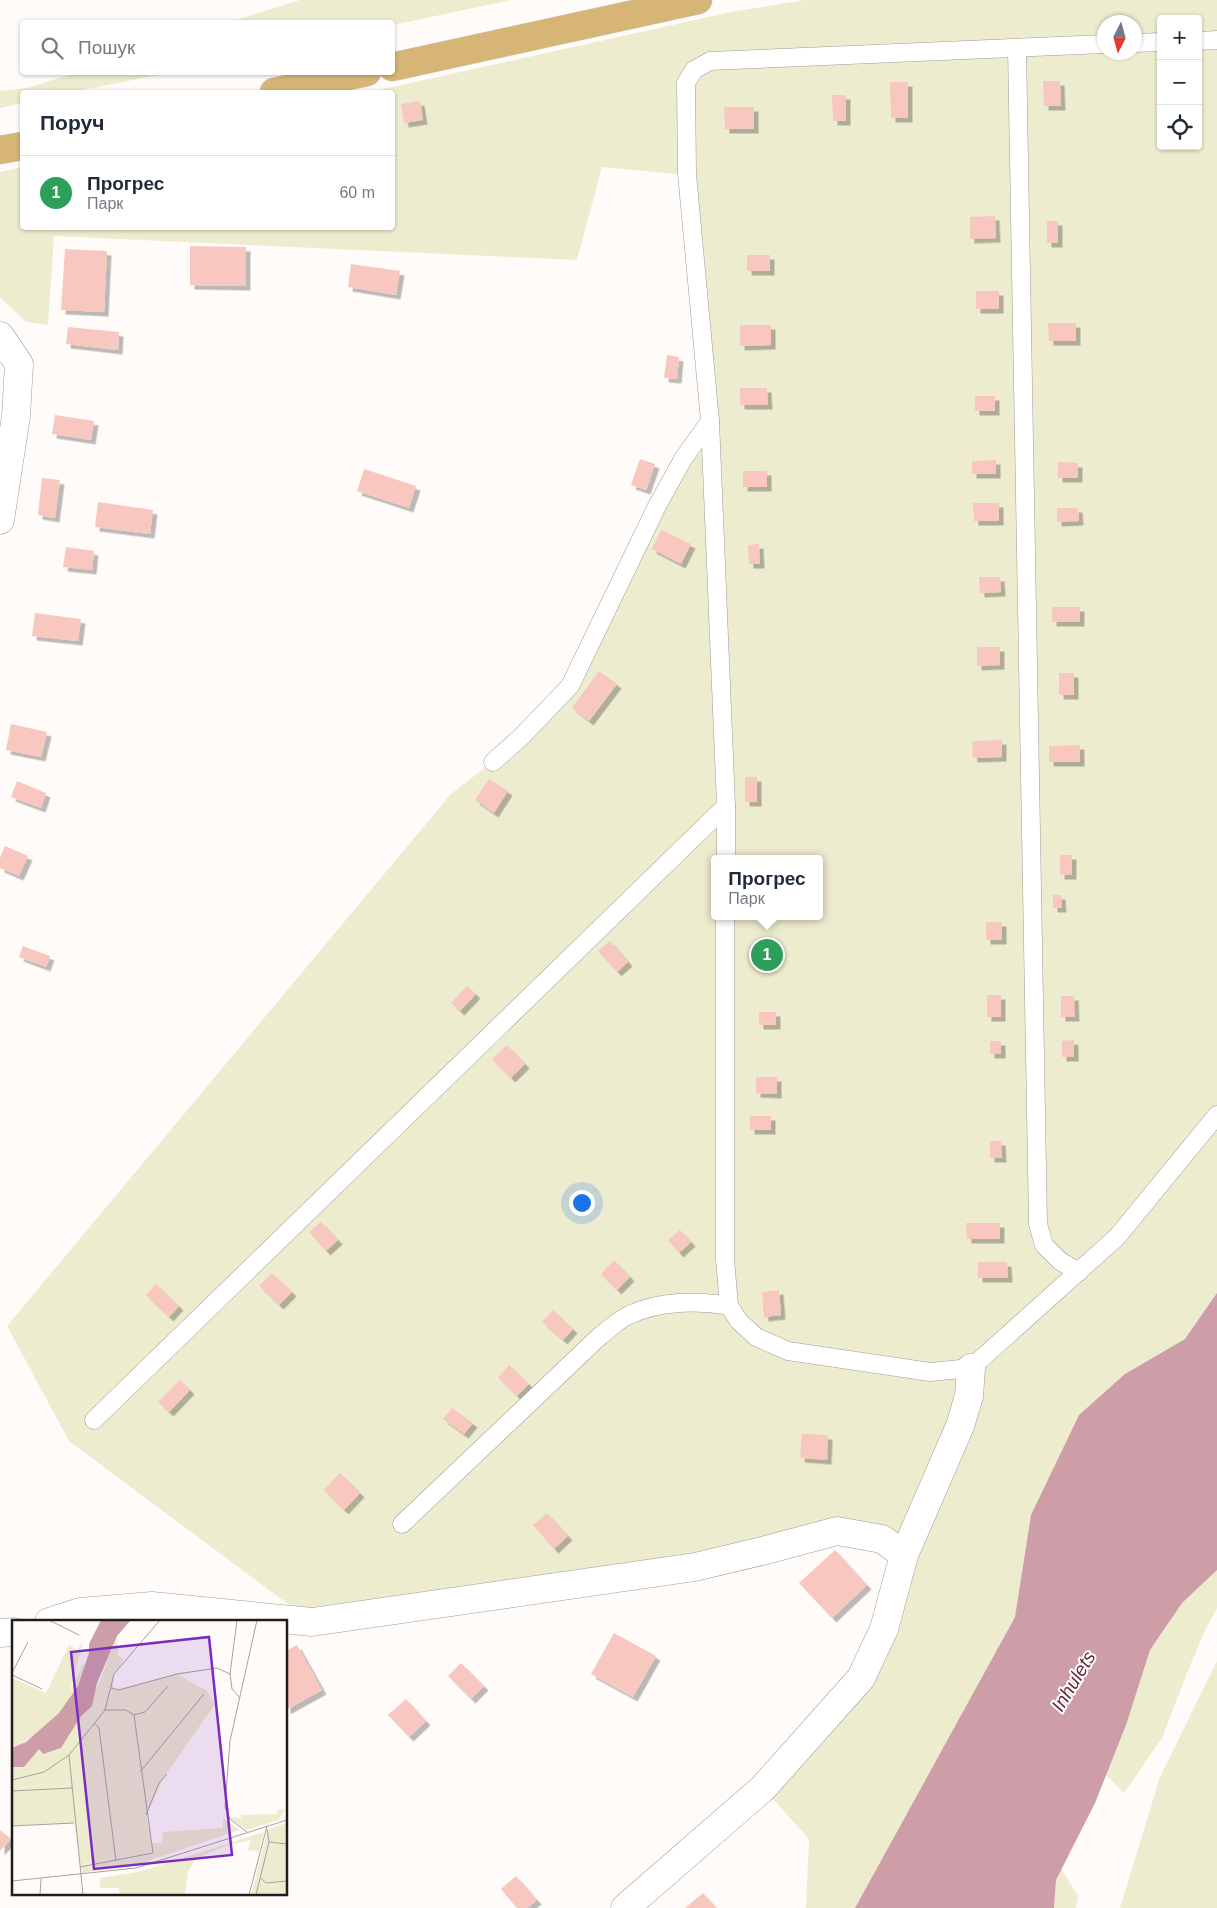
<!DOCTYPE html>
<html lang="uk">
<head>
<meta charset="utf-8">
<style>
  body { margin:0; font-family:Helvetica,sans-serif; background:#f6f6f7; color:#1f2937 }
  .controls { position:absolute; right:15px; top:15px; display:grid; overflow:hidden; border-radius:5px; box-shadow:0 1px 4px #0004 }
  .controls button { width:45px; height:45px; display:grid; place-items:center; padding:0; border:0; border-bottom:1px solid #e0e1e3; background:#fff; color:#1f2937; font:25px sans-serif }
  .compass { position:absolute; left:1097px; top:15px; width:45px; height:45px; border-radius:50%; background:#fff; box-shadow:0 1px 4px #0004; rotate:186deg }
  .you { position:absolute; left:581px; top:1202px; width:18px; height:18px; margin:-12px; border:4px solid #fff; border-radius:50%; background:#1a73e8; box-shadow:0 0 0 8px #1a73e833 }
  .badge { display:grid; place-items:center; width:32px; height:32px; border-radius:50%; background:#623eb6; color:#fff; font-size:16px; font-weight:700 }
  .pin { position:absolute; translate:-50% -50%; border:2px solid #fff; box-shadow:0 1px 5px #0006 }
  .popup { position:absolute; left:711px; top:855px; width:112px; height:65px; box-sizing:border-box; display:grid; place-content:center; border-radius:5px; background:#fff; filter:drop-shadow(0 1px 4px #0005); font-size:16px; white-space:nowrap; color:#747a83 }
  .popup b { font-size:19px; color:#1f2937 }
  .popup::after { content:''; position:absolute; left:50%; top:100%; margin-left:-10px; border:10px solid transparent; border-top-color:#fff }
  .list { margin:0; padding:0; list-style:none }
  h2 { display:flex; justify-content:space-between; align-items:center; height:65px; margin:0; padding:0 20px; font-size:21px }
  h2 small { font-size:16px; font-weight:400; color:#747a83 }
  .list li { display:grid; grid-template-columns:32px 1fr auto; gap:15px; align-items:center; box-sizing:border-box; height:75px; padding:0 20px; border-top:1px solid #e0e1e3 }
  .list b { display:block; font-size:19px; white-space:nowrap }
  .list p { margin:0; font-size:16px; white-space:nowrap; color:#747a83 }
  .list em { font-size:16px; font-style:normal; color:#747a83 }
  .icon { flex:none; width:28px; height:28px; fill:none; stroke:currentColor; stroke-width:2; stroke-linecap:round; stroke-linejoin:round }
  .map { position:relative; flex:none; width:1217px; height:1908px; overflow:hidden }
  .search { position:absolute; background:#fff; box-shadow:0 1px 4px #0004; left:20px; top:20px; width:375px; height:55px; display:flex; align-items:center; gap:12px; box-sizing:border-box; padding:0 18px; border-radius:5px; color:#747a83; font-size:19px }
  .panel { position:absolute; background:#fff; box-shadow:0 1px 4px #0004; left:20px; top:90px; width:375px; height:140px; border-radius:5px }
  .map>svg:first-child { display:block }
  .green { fill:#eeeccf; fill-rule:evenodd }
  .water { fill:#cd9ea7 }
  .building { fill:#f8c7bf; filter:url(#shadow) }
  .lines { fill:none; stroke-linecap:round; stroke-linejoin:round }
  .service-casing { stroke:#9f9b99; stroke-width:19 }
  .minor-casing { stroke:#9f9b99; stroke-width:29 }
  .primary-casing { stroke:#d6d6d6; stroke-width:29 }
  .service { stroke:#fff; stroke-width:18 }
  .minor { stroke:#fff; stroke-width:28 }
  .primary { stroke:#d6b576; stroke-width:28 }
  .labels { text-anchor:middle; stroke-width:4; stroke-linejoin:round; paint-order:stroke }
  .water-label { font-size:19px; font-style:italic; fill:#642939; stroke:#fff }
  .inset-road { fill:none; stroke:#a5a2a0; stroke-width:1 }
  .view { fill:#7b2cbf; fill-opacity:0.15; stroke:#7b2cbf; stroke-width:2.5 }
  .inset-edge { fill:none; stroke:#1e1d1c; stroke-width:2.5 }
</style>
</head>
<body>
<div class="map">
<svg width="1217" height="1908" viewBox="0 0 1217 1908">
  <defs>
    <filter id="shadow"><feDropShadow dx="4.5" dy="4.5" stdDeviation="0" flood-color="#0004"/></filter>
  </defs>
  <rect width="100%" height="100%" fill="#fffbf8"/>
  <g class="green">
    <path d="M300,0H511L393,25L392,22H230Z"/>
    <path d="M805,0H1217V1364L1023,1568L1015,1617L855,1908H806L809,1839L763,1788L861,1678L904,1555L836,1531L312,1622L69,1441L7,1326L451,794L492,762L570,686L710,421L687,175L602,167L577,260L54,236L48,325L26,322L0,297V172L22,167V228H392V92H370L731,12ZM1161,19H1198V146H1161ZM1104,22H1134V52H1104ZM714,859H820V916H714Z"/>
    <path d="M75,73V72L168,73L72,92H22V103L0,108V91L27,88Z"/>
    <path d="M1217,1546V1608L1206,1628L1187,1673L1162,1738L1124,1793L1090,1759L1095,1724Z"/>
    <path d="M1217,1661V1908H1120L1160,1777Z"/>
    <path d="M1051,1852L1078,1896L1076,1908H1001Z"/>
  </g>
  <path class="water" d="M1217,1293V1570L1182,1603L1150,1650L1126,1725L1095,1803L1056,1880L1054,1908H855L1015,1617L1031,1515L1079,1415L1125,1374L1185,1339Z"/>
  <g class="building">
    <path d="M1043,81H1060L1061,106H1044Z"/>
    <path d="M890,82H908V118H891Z"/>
    <path d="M832,95H846V121H833Z"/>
    <path d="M420,101L423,120L404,123L401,104Z"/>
    <path d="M724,107H754V129H725Z"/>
    <path d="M995,216L996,238L970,239V217Z"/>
    <rect x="1047" y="221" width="11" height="22"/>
    <path d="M190,246L246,247V286L190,285Z"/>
    <path d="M65,249L107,251L104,312L61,310Z"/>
    <rect x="747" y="255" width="23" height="16"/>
    <path d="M351,264L400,271L396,295L348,287Z"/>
    <rect x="976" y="291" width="23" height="18"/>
    <path d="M1048,323H1076V341H1049Z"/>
    <path d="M740,325H771V345L740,346Z"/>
    <path d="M68,327L119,332L118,350L66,344Z"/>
    <path d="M667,355L679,357L677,379L664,378Z"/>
    <path d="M740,388H767L768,405H740Z"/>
    <rect x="975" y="396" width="20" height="15"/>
    <path d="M55,415L94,421L91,440L52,434Z"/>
    <path d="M640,459L655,464L646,490L631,485Z"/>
    <path d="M996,460V474H972V461Z"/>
    <path d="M1058,462L1078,463V478H1058Z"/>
    <path d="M364,469L416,486L409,508L357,491Z"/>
    <rect x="743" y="471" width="24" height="16"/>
    <path d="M42,478L60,480L55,518L38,515Z"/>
    <path d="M98,502L153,510L150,534L95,527Z"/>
    <path d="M973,503H999V521H974Z"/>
    <path d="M1057,508H1078L1079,521L1057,522Z"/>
    <path d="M661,530L691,544L681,564L652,549Z"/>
    <path d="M759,544L760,564H749L748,545Z"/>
    <path d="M66,547L94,551L92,570L63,567Z"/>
    <path d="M979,577H1000L1001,592L980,593Z"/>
    <rect x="1052" y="607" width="28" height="15"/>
    <path d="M35,613L81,619L78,641L32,636Z"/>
    <path d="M977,647H1000V665L977,666Z"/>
    <path d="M599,671L617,684L589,721L572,708Z"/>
    <rect x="1059" y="673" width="15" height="22"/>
    <path d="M11,724L47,732L41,757L6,750Z"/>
    <path d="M1002,740V757L973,758L972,741Z"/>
    <path d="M1080,745V762H1049V746Z"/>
    <rect x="745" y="777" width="12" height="25"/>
    <path d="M489,779L508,791L494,813L475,800Z"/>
    <path d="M17,781L46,793L41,808L11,797Z"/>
    <path d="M5,846L28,856L19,876L0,868V858Z"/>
    <rect x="1060" y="855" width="12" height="20"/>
    <path d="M1053,895H1061L1062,908H1053Z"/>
    <rect x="986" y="922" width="16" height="18"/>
    <path d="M610,941L628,962L617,972L598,951Z"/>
    <path d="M23,946L50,956L46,967L19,957Z"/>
    <path d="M467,986L476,994L460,1011L451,1003Z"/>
    <rect x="987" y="995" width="14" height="22"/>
    <path d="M1061,996H1074L1075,1017H1061Z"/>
    <rect x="759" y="1012" width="17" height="13"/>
    <path d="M1074,1040V1057H1062V1041Z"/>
    <rect x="990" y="1041" width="11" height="13"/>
    <path d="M507,1045L525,1064L511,1078L492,1059Z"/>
    <path d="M756,1077H777V1094L756,1093Z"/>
    <rect x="750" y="1116" width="21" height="14"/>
    <path d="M990,1141H1001L1002,1158H990Z"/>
    <path d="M321,1222L338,1240L326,1251L309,1232Z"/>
    <path d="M966,1223H1000V1239H967Z"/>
    <path d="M680,1230L691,1242L679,1253L668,1240Z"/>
    <path d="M614,1260L630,1277L617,1290L601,1274Z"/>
    <path d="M978,1262H1007L1008,1278H978Z"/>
    <path d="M272,1273L292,1292L279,1305L259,1286Z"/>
    <path d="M156,1284L179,1306L169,1317L146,1295Z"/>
    <path d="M779,1290L781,1315L764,1317L762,1292Z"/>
    <path d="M553,1310L573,1329L563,1340L542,1322Z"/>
    <path d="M509,1365L529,1384L517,1396L498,1378Z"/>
    <path d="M180,1380L190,1390L169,1412L158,1402Z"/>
    <path d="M452,1408L473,1423L464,1434L443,1419Z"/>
    <path d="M802,1434L828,1435L827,1460L800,1458Z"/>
    <path d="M340,1473L360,1493L344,1510L324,1490Z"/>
    <path d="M547,1513L568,1536L554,1549L533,1525Z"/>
    <path d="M835,1550L867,1585L832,1618L799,1583Z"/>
    <path d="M614,1633L656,1656L633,1697L591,1674Z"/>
    <path d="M297,1645L322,1690L286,1710V1651Z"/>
    <path d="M461,1663L484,1686L471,1699L448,1676Z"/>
    <path d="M406,1699L426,1721L409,1737L388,1715Z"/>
    <path d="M0,1830L11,1839L0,1851Z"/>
    <path d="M516,1876L537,1900L527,1908H517L501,1889Z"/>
    <path d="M703,1893L716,1908H685Z"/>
  </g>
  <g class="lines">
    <defs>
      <g id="service">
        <path d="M1198,41L1217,40"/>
        <path d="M1134,43L1161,42"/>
        <path d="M1017,48L1038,1224L1044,1245L1060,1261L1079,1272"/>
        <path d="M493,762L521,737L570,686L657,506L683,459L710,421"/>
        <path d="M726,859V806L710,421L687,174L686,83L694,70L710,61L1104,44"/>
        <path d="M725,916V1259L729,1306L739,1321L756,1337L788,1351L930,1372L971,1368L1117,1237L1217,1115"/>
        <path d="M94,1420L726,806"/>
        <path d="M402,1524L601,1335C610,1329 619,1319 629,1315C659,1301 697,1300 729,1306"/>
      </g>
      <g id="minor">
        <path d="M0,336L19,364L16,416L0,520"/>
        <path d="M49,1622L80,1612L152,1606L312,1622L695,1567L766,1550L837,1531L882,1539L904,1555"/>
        <path d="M0,1633L14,1632"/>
        <path d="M625,1908L763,1788L861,1678L884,1629L904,1555L960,1426L969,1396L971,1368"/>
      </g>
      <g id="primary">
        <path d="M392,67L698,0"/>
        <path d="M274,92L367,72"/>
        <path d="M0,150L22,146"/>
      </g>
    </defs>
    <use href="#service" class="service-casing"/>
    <use href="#minor" class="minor-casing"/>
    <use href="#primary" class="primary-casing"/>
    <use href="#service" class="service"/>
    <use href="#minor" class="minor"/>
    <use href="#primary" class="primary"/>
  </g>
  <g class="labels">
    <g class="water-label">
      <text transform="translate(1073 1681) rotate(-59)" y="7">Inhulets</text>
    </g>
  </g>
  <g transform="translate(12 1620)">
    <rect width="275" height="275" fill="#fffbf8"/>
    <path d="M105,16L106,35L112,40L102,54L101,70L165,54L195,71L203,84L152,157L134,195L140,223H150L151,212L211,208V198L228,210L124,245L70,253L62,203L0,206V142L85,68ZM71,22L58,71L71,44L75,47L69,64L52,92L0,132V58L34,73L57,25L65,30ZM266,189L273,190L266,200L235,210L218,198H229V195L264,194ZM275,203V275H239L256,209ZM252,212L247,231L236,230L239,220L216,225L183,239L176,252L173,275H107V268H88V258L127,252Z" fill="#eeeccf"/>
    <path d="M89,0H119L105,16L85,63L80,86L69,96L49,128L31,134L27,129L12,147H0V128L14,122L47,93L66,66L77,33V24Z" fill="#cd9ea7"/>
    <path class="inset-road" d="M37,0L67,15M225,0L218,54L220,69L227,77M0,53L16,22M0,55L30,69M99,68L107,70L165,54L205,48L218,54M93,90L102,54L148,0M122,95L133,92L156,66M82,103L87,108L104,241M57,135L71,275M128,152L192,74M0,160L32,152L57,135L93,90H114L122,95L141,233L68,247M0,171L60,168M134,195L147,163L155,154M0,206L62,203M235,212L218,199L213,187L218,121L245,0M257,222L275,224M249,258L254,263L275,261M0,261L124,248L275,200M28,275L29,259M237,275L255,206M244,275L257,222L255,209"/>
    <path class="view" d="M197,17L220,235L82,249L59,32Z"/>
    <rect width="275" height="275" class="inset-edge"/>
  </g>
</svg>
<div class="controls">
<button>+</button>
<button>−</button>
<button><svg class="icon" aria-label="locate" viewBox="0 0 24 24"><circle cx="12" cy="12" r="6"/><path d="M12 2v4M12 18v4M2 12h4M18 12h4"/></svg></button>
</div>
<svg class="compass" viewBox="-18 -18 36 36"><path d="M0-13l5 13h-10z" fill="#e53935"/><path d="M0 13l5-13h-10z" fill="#747a83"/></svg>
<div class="you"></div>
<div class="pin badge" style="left:767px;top:955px;background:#2e9e5b">1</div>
<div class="popup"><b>Прогрес</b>Парк</div>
<div class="search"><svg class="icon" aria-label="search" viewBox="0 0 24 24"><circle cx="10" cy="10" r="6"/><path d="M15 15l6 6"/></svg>Пошук</div>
<section class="panel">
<h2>Поруч<small></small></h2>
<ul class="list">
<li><span class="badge" style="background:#2e9e5b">1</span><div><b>Прогрес</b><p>Парк</p></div><em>60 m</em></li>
</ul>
</section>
</div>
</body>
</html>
